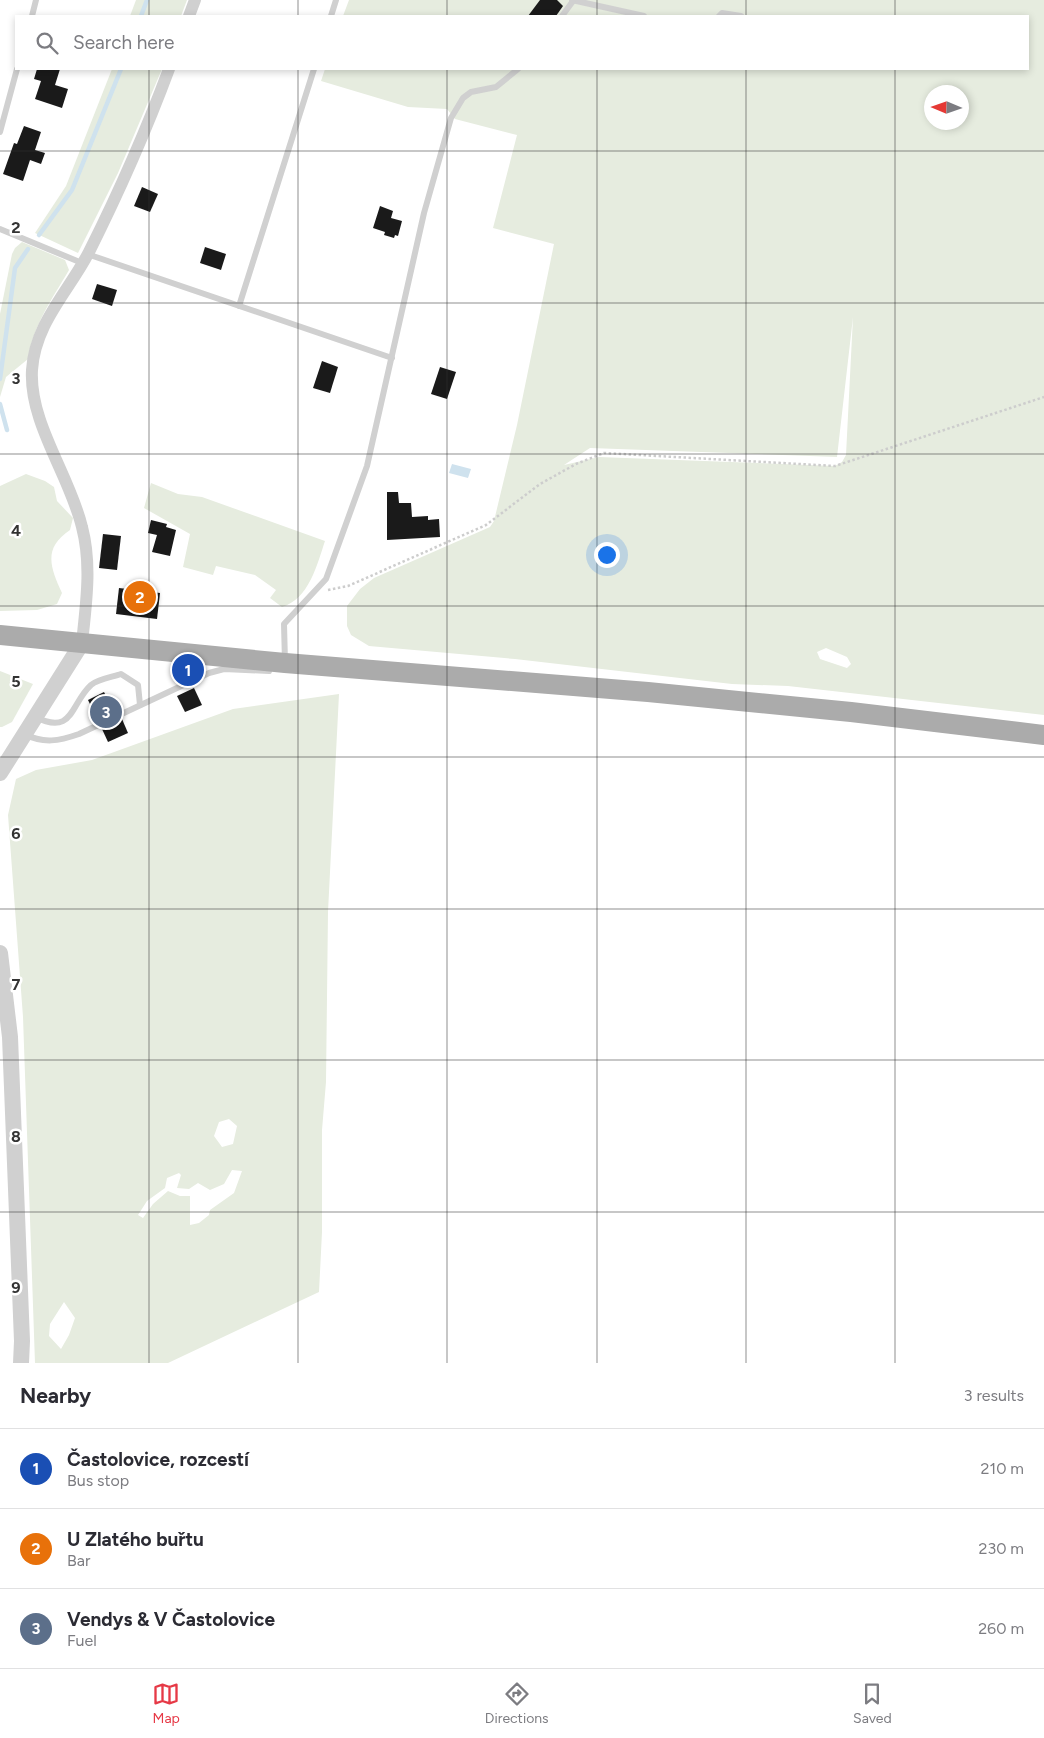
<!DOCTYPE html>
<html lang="en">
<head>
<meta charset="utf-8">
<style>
  body { margin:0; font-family:Figtree,sans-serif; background:#f2f2f3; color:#2b2b33 }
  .compass { position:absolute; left:924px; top:85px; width:45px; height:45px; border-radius:50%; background:#fff; box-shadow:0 2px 8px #0003; rotate:272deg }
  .you { position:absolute; left:606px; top:554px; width:18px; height:18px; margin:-12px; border:4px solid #fff; border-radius:50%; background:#1a73e8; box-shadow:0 0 0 8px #1a73e833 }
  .badge { display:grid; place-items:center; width:32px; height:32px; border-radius:50%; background:#e63946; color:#fff; font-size:16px; font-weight:700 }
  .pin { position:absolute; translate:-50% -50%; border:2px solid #fff; box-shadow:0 1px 5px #0006 }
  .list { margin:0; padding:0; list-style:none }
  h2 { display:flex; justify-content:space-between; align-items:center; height:65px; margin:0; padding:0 20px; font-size:21px }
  h2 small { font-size:16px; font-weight:400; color:#7c7c81 }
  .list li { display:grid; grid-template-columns:32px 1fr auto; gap:15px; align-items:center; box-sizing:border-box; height:80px; padding:0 20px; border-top:1px solid #e1e1e2 }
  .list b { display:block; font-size:19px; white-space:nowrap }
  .list p { margin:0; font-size:16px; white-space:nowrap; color:#7c7c81 }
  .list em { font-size:16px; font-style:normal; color:#7c7c81 }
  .icon { flex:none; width:28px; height:28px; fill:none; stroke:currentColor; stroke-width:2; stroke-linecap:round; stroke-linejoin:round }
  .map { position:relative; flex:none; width:1044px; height:1363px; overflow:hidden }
  .search { position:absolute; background:#fff; box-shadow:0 2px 8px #0003; left:15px; right:15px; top:15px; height:55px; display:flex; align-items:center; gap:12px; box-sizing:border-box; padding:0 18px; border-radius:0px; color:#7c7c81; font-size:19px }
  .sheet { height:305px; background:#fff }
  nav { display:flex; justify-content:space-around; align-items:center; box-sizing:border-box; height:70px; border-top:1px solid #e1e1e2; background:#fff; font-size:14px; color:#7c7c81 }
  nav a { display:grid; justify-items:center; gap:2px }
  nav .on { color:#e63946 }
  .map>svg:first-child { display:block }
  .green { fill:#e6ecdf; fill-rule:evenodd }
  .water { fill:#cfe2ee }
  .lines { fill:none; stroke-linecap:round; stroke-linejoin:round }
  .stream { stroke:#cfe2ee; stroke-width:4.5 }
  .building { fill:#1a1a1a }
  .path { stroke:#cdcdcd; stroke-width:2.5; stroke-dasharray:2.5 2.5; stroke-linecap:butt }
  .service { stroke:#d0d0d0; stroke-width:6 }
  .minor { stroke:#d0d0d0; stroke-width:12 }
  .tertiary { stroke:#d0d0d0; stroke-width:16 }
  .primary { stroke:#ababab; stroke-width:20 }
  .grid { fill:none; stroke:#333; stroke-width:1; stroke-opacity:0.55 }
  .grid-label { font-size:16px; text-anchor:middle; font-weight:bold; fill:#333; stroke:#fff; stroke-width:5; stroke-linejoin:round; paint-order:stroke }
</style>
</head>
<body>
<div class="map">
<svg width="1044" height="1363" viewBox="0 0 1044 1363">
  <rect width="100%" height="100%" fill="#fff"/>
  <g class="green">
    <path d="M136,0H187L181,16H130Z"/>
    <path d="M349,0H1044V715L788,686L732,684L515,659L369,646L351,635L347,626V606L360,589L374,578L490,527L494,521L517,425L554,244L493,228L517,135L455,119L447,109L408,107L321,81L325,69H1028V16H343ZM932,92H962V122H932ZM853,317L846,455L842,462L835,466L599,457L564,465L590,448L837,457ZM826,648L847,657L851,664L847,668L820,659L817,652Z"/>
    <path d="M112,69H162L118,173L78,253L35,233L66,186Z"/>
    <path d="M22,242L65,260L69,270C52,299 33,326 28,359L6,377L0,397V314L12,254L15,248Z"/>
    <path d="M26,474L45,481L54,487L57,501L73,518L70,530C43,548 50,567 62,593L57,604L37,610L0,611V486Z"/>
    <path d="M151,483L178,494L202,497L325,541C317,565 309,599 282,607L270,598L276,590L255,575L216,566L213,575L183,567L190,534L144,508Z"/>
    <path d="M0,671L33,684L12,722L2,727H0Z"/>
    <path d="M339,694L328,912L326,1082L322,1130V1232L319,1292L168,1363H35L23,1017L8,815L16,779L36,770L92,760L233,709ZM229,1119L237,1126L233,1144L222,1147L214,1136L219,1122ZM232,1170L242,1171L234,1193L210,1210L209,1215L199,1223L190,1225V1196H180L168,1191L153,1204L143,1218L138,1215L147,1201L165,1188L167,1178L179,1173L181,1175L177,1188L189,1189L198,1183L210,1190L224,1184ZM64,1302L75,1318L69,1335L61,1349L49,1336L50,1324Z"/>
  </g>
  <path class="water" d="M452,464L471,469L468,478L449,473Z"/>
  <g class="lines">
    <g class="stream">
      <path d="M141,16L147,0"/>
      <path d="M39,235L72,190L121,69"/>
      <path d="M0,379L15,268L28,249"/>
      <path d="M0,404L7,430"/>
    </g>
  </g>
  <g class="building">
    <path d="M540,0H557L563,6L556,16H528Z"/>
    <path d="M37,69H60L55,85L68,89L62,108L35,99L41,81L34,79Z"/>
    <path d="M24,126L41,132L35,150L45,153L41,164L30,160L23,181L3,174L14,143L17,144Z"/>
    <path d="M142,187L158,194L150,212L134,206Z"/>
    <path d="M380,206L393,211L391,218L402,221L398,236L395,235L394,238L384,235L385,232L373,228Z"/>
    <path d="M205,247L226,254L221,270L200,263Z"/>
    <path d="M97,284L117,290L112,306L92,299Z"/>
    <path d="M322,361L338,367L330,393L313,388Z"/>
    <path d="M440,367L456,372L447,399L431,394Z"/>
    <path d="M387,492H398L399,503H411L412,517L428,516V520L439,519L440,537L387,540Z"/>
    <path d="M151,520L167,524L166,527L176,530L170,556L152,552L157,535L148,533Z"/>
    <path d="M103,534L121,536L117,570L99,568Z"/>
    <path d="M119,588L160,593L157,619L116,614Z"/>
    <path d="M194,688L202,705L185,712L177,696Z"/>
    <path d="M104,692L110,704L115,702L118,710L98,720L88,700Z"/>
    <path d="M122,719L128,733L108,742L102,729Z"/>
  </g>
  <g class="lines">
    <path class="path" d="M328,590L348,586L486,525L540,484L576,464L604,453L835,466L1044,397"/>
    <g class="service">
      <path d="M572,0L644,16"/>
      <path d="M32,16L36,0"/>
      <path d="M331,16L336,0"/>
      <path d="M562,16L573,1"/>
      <path d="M719,16L722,13L741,16"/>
      <path d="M0,132L17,69"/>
      <path d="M0,229L82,263"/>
      <path d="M87,254L392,358"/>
      <path d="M239,306L314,69"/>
      <path d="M285,662L284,624L326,579L367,466L424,213L451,118L463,98L471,92L496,87L518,69"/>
      <path d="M35,717C74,736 70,704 91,685C98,679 113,677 121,674L138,685L140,705"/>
      <path d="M24,734C44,744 59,741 79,734L209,673L224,669L269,671"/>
    </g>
    <g class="minor">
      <path d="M189,16L195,0"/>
      <path d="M82,643C86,604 92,565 82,527C70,476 29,423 32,370C35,323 69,291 89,252C119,192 146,131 169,69"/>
    </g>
    <g class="tertiary">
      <path d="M0,773L82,643"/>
      <path d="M0,953L10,1037L22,1341L21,1363"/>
    </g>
    <path class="primary" d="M0,635L285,663L648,692L851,712L1044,735"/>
  </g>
  <path class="grid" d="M149,0V16M298,0V16M447,0V16M597,0V16M746,0V16M895,0V16M149,69V1363M298,69V1363M447,69V1363M597,69V1363M746,69V1363M895,69V1363M0,151H1044M0,303H1044M0,454H1044M0,606H1044M0,757H1044M0,909H1044M0,1060H1044M0,1212H1044"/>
  <g class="grid-label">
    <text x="16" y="233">2</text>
    <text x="16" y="384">3</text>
    <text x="16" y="536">4</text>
    <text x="16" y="687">5</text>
    <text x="16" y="839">6</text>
    <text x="16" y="990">7</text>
    <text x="16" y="1142">8</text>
    <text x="16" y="1293">9</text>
  </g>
</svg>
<svg class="compass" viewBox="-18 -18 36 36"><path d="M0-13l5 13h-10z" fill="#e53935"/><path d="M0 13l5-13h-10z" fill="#7c7c81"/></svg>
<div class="you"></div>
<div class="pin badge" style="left:188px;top:670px;background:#1a4fb4">1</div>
<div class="pin badge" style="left:140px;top:597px;background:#e8710a">2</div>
<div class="pin badge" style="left:106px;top:712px;background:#5c6f8a">3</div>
<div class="search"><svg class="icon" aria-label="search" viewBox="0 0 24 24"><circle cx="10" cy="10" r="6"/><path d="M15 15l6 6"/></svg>Search here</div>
</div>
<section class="sheet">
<h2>Nearby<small>3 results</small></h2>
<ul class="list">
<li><span class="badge" style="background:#1a4fb4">1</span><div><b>Častolovice, rozcestí</b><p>Bus stop</p></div><em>210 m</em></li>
<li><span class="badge" style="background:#e8710a">2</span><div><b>U Zlatého buřtu</b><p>Bar</p></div><em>230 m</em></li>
<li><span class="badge" style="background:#5c6f8a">3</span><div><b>Vendys &amp; V Častolovice</b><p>Fuel</p></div><em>260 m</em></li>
</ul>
</section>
<nav>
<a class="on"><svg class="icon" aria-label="map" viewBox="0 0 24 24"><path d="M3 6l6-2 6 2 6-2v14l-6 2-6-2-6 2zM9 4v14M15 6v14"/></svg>Map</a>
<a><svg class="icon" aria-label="directions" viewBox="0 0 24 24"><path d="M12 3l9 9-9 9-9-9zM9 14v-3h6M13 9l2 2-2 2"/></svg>Directions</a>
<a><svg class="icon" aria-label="saved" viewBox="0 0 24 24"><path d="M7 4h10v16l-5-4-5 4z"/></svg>Saved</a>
</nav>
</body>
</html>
